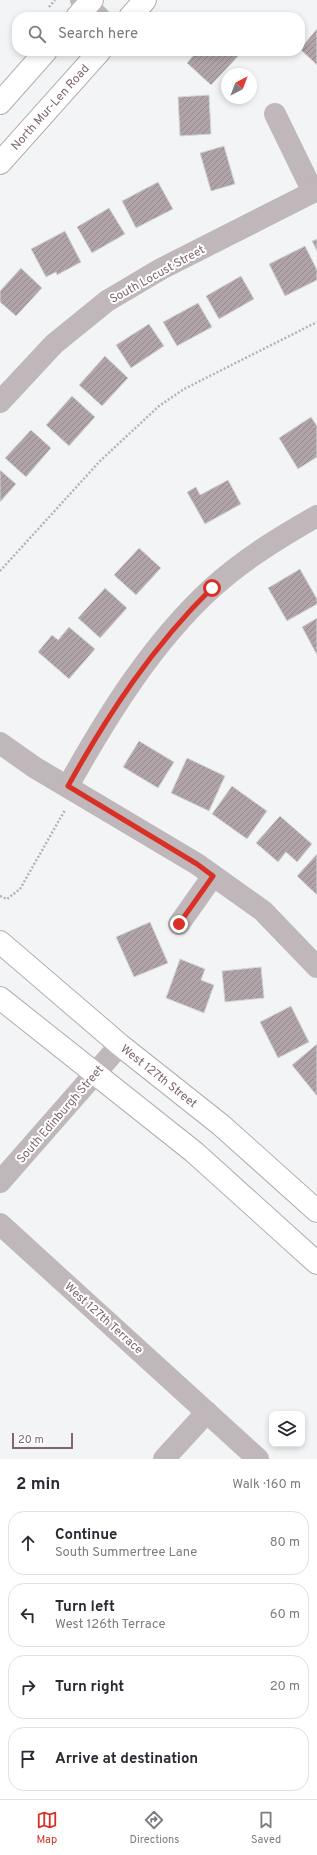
<!DOCTYPE html>
<html lang="en">
<head>
<meta charset="utf-8">
<style>
  body { margin:0; font-family:Overpass,sans-serif; background:#f7f7f7; color:#2b2b33 }
  .controls { position:absolute; right:12px; bottom:12px; display:grid; overflow:hidden; border-radius:8px; box-shadow:0 2px 6px #0003 }
  .controls button { width:36px; height:36px; display:grid; place-items:center; padding:0; border:0; border-bottom:1px solid #e1e1e2; background:#fff; color:#2b2b33; font:20px sans-serif }
  .compass { position:absolute; left:221px; top:68px; width:36px; height:36px; border-radius:50%; background:#fff; box-shadow:0 2px 6px #0003; rotate:42deg }
  .scale { position:absolute; left:12px; bottom:10px; width:61px; box-sizing:border-box; padding-left:4px; border:2px solid #7f6771; border-top:0; font-size:11px; line-height:14px; white-space:nowrap; color:#7f6771; -webkit-text-stroke:3px #fff; paint-order:stroke }
  .stop { position:absolute; width:12px; height:12px; margin:-9px; border:3px solid #d93025; border-radius:50%; background:#fff }
  .stop.end { background:#d93025; border-color:#fff; box-shadow:0 1px 4px #0008 }
  .list { margin:0; padding:0; list-style:none }
  h2 { display:flex; justify-content:space-between; align-items:center; height:52px; margin:0; padding:0 16px; font-size:17px }
  h2 small { font-size:13px; font-weight:400; color:#7c7c81 }
  .list li { display:grid; grid-template-columns:26px 1fr auto; gap:12px; align-items:center; box-sizing:border-box; height:64px; margin:0 8px 8px; padding:0 8px; border:1px solid #e1e1e2; border-radius:16px }
  .list b { display:block; font-size:15px; white-space:nowrap }
  .list p { margin:0; font-size:13px; white-space:nowrap; color:#7c7c81 }
  .list em { font-size:13px; font-style:normal; color:#7c7c81 }
  .icon { flex:none; width:22px; height:22px; fill:none; stroke:currentColor; stroke-width:2; stroke-linecap:round; stroke-linejoin:round }
  .map { position:relative; flex:none; width:317px; height:1459px; overflow:hidden }
  .search { position:absolute; background:#fff; box-shadow:0 2px 6px #0003; left:12px; right:12px; top:12px; height:44px; display:flex; align-items:center; gap:10px; box-sizing:border-box; padding:0 14px; border-radius:16px; color:#7c7c81; font-size:15px }
  .sheet { height:340px; background:#fff }
  nav { display:flex; justify-content:space-around; align-items:center; box-sizing:border-box; height:56px; border-top:1px solid #e1e1e2; background:#fff; font-size:11px; color:#7c7c81 }
  nav a { display:grid; justify-items:center; gap:2px }
  nav .on { color:#d93025 }
  .map>svg:first-child { display:block }
  .building { fill:url(#building-hatch); stroke:#d4d6d6 }
  .lines { fill:none; stroke-linecap:round; stroke-linejoin:round }
  .secondary-casing { stroke:#b6acb0; stroke-width:24 }
  .path { stroke:#b8b2b5; stroke-width:2.5; stroke-dasharray:2 2; stroke-linecap:butt }
  .street { stroke:#bfb7ba; stroke-width:22 }
  .secondary { stroke:#fff; stroke-width:22 }
  .route { stroke:#d93025; stroke-width:5 }
  .labels { text-anchor:middle; stroke-width:4; stroke-linejoin:round; paint-order:stroke }
  .street-label { font-size:12px; fill:#7f6771; stroke:#fff }
</style>
</head>
<body>
<div class="map">
<svg width="317" height="1459" viewBox="0 0 317 1459">
  <defs>
    <pattern id="building-hatch" width="6" height="6" patternUnits="userSpaceOnUse"><rect width="6" height="6" fill="#b0a4a9"/><path d="M-1 1l2-2M0 6l6-6M5 7l2-2" fill="none" stroke="#94898e"/></pattern>
  </defs>
  <rect width="100%" height="100%" fill="#f2f4f5"/>
  <g class="building">
    <path d="M317,29V65L300,49Z"/>
    <path d="M197,51H239L241,53L211,85L187,63Z"/>
    <path d="M209,95L211,134L180,136L178,97Z"/>
    <path d="M224,146L235,184L211,191L200,153Z"/>
    <path d="M158,182L173,209L136,228L122,201Z"/>
    <path d="M109,208L125,234L92,253L77,227Z"/>
    <path d="M65,231L81,262L57,275L56,272L46,277L31,249Z"/>
    <path d="M317,239V251L312,241Z"/>
    <path d="M305,246L317,270V280L285,296L269,264Z"/>
    <path d="M21,268L42,288L16,316L0,302V291Z"/>
    <path d="M241,276L254,299L219,319L206,296Z"/>
    <path d="M198,303L212,327L177,346L163,322Z"/>
    <path d="M149,324L164,346L131,368L116,345Z"/>
    <path d="M105,356L128,378L102,406L79,385Z"/>
    <path d="M72,396L95,417L69,446L46,425Z"/>
    <path d="M311,417L317,426V457L298,469L279,438Z"/>
    <path d="M31,430L51,448L26,477L5,458Z"/>
    <path d="M0,470L16,484L0,502Z"/>
    <path d="M228,480L241,504L205,524L187,492L196,487L200,495Z"/>
    <path d="M139,548L161,568L136,595L114,575Z"/>
    <path d="M300,569L317,599V604L287,621L268,588Z"/>
    <path d="M105,588L127,608L100,638L78,618Z"/>
    <path d="M317,618V655L302,627Z"/>
    <path d="M69,627L95,649L69,679L38,652L52,635L58,640Z"/>
    <path d="M139,741L174,762L158,788L123,767Z"/>
    <path d="M187,758L225,776L209,811L171,793Z"/>
    <path d="M232,786L267,811L247,839L212,814Z"/>
    <path d="M280,816L312,844L297,862L286,852L278,862L256,843Z"/>
    <path d="M317,854V895L297,876Z"/>
    <path d="M150,922L168,963L134,977L116,937Z"/>
    <path d="M180,959L205,969L201,980L214,985L204,1013L166,998Z"/>
    <path d="M261,967L264,998L225,1002L222,971Z"/>
    <path d="M291,1006L309,1042L278,1058L260,1022Z"/>
    <path d="M317,1044V1096L292,1065Z"/>
  </g>
  <g class="lines">
    <defs>
      <g id="secondary">
        <path d="M77,17L92,0"/>
        <path d="M130,17L145,0"/>
        <path d="M0,103L46,51"/>
        <path id="s1" d="M0,163L100,51"/>
        <path id="s2" d="M0,942L120,1045L221,1125L317,1211"/>
        <path d="M0,998L194,1152L317,1263"/>
      </g>
    </defs>
    <use href="#secondary" class="secondary-casing"/>
    <g class="path">
      <path d="M49,7L55,0"/>
      <path d="M0,571L100,461L159,406L184,389L317,322"/>
      <path d="M0,896L7,899L20,889L65,810"/>
    </g>
    <g class="street">
      <path d="M81,0L99,17"/>
      <path d="M275,114L313,192"/>
      <path d="M0,402L54,344L107,301L161,269L317,190"/>
      <path d="M0,743L34,767L197,864L263,911L317,967"/>
      <path d="M68,786C107,716 152,643 212,588C244,559 280,537 317,516"/>
      <path d="M179,924L213,876"/>
      <path d="M0,1182L120,1045"/>
      <path d="M0,1224L258,1459"/>
      <path d="M164,1459L207,1412"/>
    </g>
    <use href="#secondary" class="secondary"/>
  </g>
  <g class="lines">
    <path class="route" d="M179,924L213,876L197,864L68,786C108,714 153,646 212,588"/>
  </g>
  <g class="labels">
    <g class="street-label">
      <text dy="4" stroke="none"><textPath href="#s1" startOffset="75">North Mur-Len Road</textPath></text>
      <text transform="translate(157 274) rotate(-29)" y="4">South Locust Street</text>
      <text dy="4" stroke="none"><textPath href="#s2" startOffset="208">West 127th Street</textPath></text>
      <text transform="translate(60 1114) rotate(-49)" y="4">South Edinburgh Street</text>
      <text transform="translate(104 1318) rotate(42)" y="4">West 127th Terrace</text>
    </g>
  </g>
</svg>
<div class="controls">
<button><svg class="icon" aria-label="layers" viewBox="0 0 24 24"><path d="M12 4l9 5-9 5-9-5zM3 14l9 5 9-5"/></svg></button>
</div>
<svg class="compass" viewBox="-18 -18 36 36"><path d="M0-13l5 13h-10z" fill="#e53935"/><path d="M0 13l5-13h-10z" fill="#7c7c81"/></svg>
<div class="scale">20 m</div>
<div class="stop" style="left:212px;top:588px"></div>
<div class="stop end" style="left:179px;top:924px"></div>
<div class="search"><svg class="icon" aria-label="search" viewBox="0 0 24 24"><circle cx="10" cy="10" r="6"/><path d="M15 15l6 6"/></svg>Search here</div>
</div>
<section class="sheet">
<h2>2 min<small>Walk · 160 m</small></h2>
<ul class="list">
<li><svg class="icon" aria-label="ahead" viewBox="0 0 24 24"><path d="M12 20V5M6 11l6-6 6 6"/></svg><div><b>Continue</b><p>South Summertree Lane</p></div><em>80 m</em></li>
<li><svg class="icon" aria-label="left" viewBox="0 0 24 24"><path d="M17 20v-9H6M10 6l-5 5 5 5"/></svg><div><b>Turn left</b><p>West 126th Terrace</p></div><em>60 m</em></li>
<li><svg class="icon" aria-label="right" viewBox="0 0 24 24"><path d="M7 20v-9h11M14 6l5 5-5 5"/></svg><div><b>Turn right</b></div><em>20 m</em></li>
<li><svg class="icon" aria-label="arrive" viewBox="0 0 24 24"><path d="M6 21V4h12l-3 4 3 4H6"/></svg><div><b>Arrive at destination</b></div></li>
</ul>
</section>
<nav>
<a class="on"><svg class="icon" aria-label="map" viewBox="0 0 24 24"><path d="M3 6l6-2 6 2 6-2v14l-6 2-6-2-6 2zM9 4v14M15 6v14"/></svg>Map</a>
<a><svg class="icon" aria-label="directions" viewBox="0 0 24 24"><path d="M12 3l9 9-9 9-9-9zM9 14v-3h6M13 9l2 2-2 2"/></svg>Directions</a>
<a><svg class="icon" aria-label="saved" viewBox="0 0 24 24"><path d="M7 4h10v16l-5-4-5 4z"/></svg>Saved</a>
</nav>
</body>
</html>
